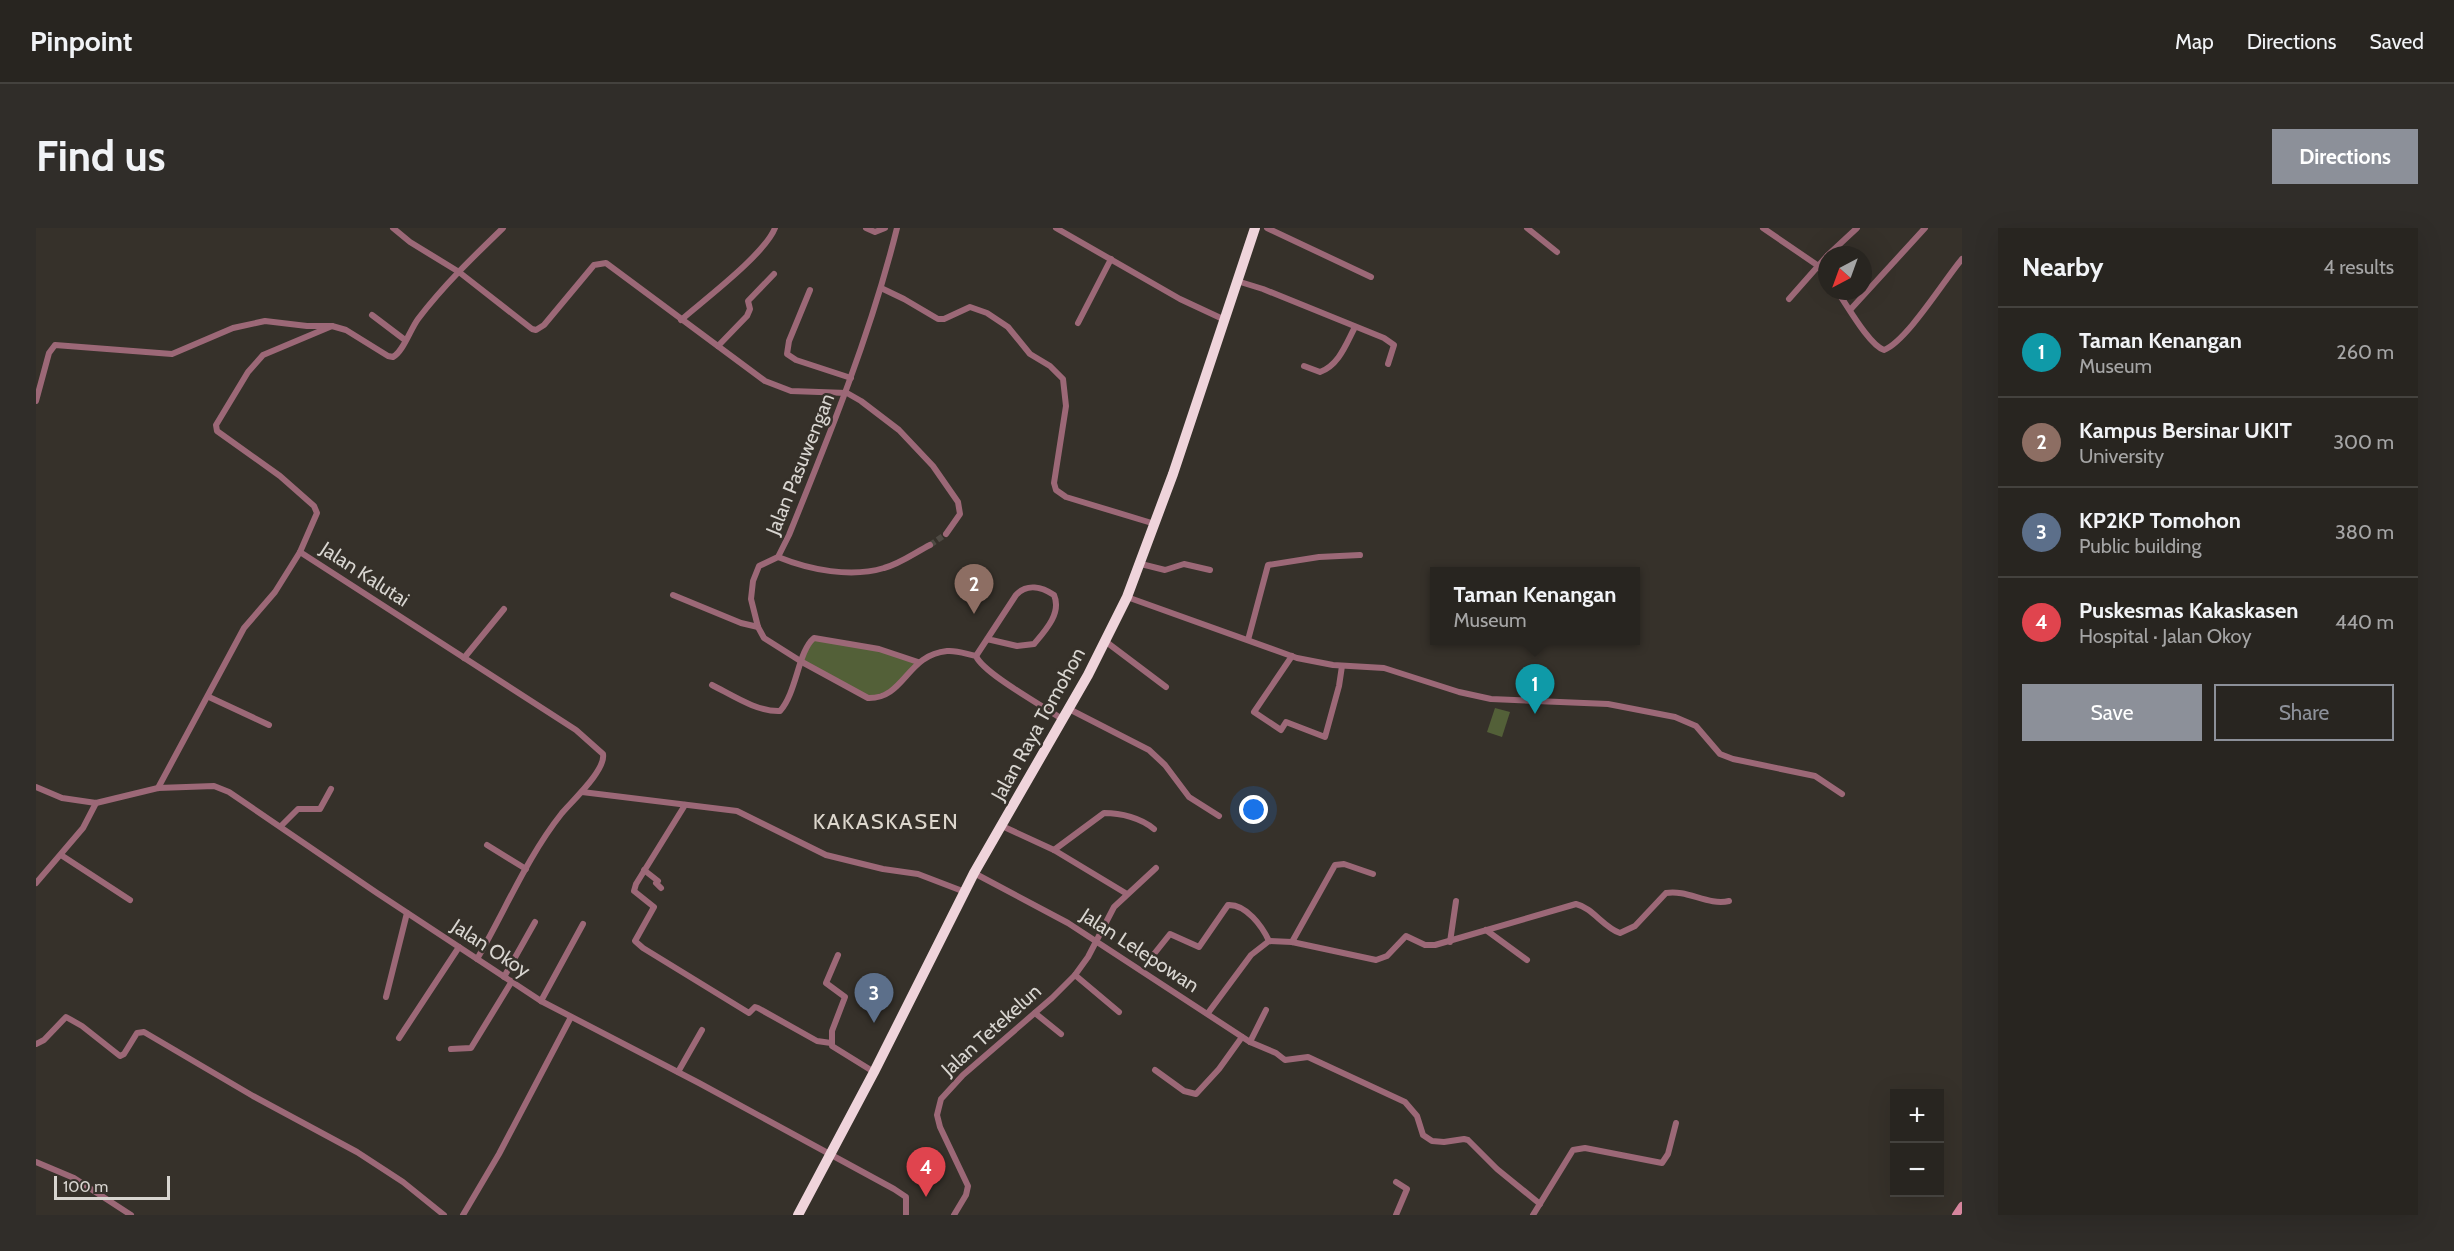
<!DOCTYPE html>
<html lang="en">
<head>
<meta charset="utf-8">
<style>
  body { margin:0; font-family:Cabin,sans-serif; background:#302d29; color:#f1f3f6 }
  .controls { position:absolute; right:18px; bottom:18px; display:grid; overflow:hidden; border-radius:0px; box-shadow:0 6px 24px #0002 }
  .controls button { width:54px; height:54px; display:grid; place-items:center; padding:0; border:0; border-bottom:2px solid #44423e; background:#282520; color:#f1f3f6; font:30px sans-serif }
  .compass { position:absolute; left:1782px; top:18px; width:54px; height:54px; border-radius:50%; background:#282520; box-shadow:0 6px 24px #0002; rotate:221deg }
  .scale { position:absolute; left:18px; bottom:15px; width:116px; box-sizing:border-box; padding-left:6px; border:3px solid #d8d5d0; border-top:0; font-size:16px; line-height:21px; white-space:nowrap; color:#d8d5d0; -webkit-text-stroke:4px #36312a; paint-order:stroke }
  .you { position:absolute; left:1218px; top:582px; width:21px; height:21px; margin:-15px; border:4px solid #fff; border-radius:50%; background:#1a73e8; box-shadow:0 0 0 9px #1a73e833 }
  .badge { display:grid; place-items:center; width:39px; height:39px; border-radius:50%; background:#8c9099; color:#fff; font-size:20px; font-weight:700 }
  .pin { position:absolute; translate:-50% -50px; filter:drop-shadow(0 2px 3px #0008) }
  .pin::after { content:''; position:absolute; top:32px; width:21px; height:18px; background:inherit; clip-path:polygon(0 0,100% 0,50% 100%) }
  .popup { position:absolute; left:1394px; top:339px; width:210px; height:78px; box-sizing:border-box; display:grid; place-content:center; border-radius:0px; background:#282520; filter:drop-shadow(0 2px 4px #0005); font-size:20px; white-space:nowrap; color:#a5a5a5 }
  .popup b { font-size:22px; color:#f1f3f6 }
  .popup::after { content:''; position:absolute; left:50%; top:100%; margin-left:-12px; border:12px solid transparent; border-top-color:#282520 }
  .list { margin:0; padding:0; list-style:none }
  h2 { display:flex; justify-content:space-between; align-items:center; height:78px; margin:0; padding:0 24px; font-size:26px }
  h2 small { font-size:20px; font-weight:400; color:#a5a5a5 }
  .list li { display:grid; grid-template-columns:39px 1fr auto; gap:18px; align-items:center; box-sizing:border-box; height:90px; padding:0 24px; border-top:2px solid #44423e }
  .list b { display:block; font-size:22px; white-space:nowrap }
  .list p { margin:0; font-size:20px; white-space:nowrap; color:#a5a5a5 }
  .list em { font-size:20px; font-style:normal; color:#a5a5a5 }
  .actions { display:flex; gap:12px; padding:18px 24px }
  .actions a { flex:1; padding:14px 0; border:2px solid #8c9099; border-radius:0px; text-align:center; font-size:21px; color:#8c9099 }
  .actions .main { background:#8c9099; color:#fff }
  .map { position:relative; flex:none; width:1926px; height:987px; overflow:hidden; border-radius:0px }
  header { display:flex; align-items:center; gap:36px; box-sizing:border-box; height:84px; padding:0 30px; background:#282520; border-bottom:2px solid #44423e }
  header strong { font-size:28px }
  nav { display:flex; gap:33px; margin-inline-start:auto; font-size:21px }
  .intro { display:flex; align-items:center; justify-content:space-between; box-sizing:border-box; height:144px; padding:0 36px }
  h1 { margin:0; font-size:42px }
  .button { padding:15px 27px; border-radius:0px; background:#8c9099; color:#fff; font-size:21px; font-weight:700 }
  main { display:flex; gap:36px; padding:0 36px }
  aside { flex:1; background:#282520; border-radius:0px; box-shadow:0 6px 24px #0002 }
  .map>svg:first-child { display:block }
  .green { fill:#536038 }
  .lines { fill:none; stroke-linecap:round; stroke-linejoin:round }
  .street-tunnel { stroke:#4e4a43; stroke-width:6; stroke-dasharray:6 3; stroke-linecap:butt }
  .street { stroke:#9c6877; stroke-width:6 }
  .secondary { stroke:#d7869e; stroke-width:8 }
  .highway { stroke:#efd4db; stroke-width:10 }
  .labels { text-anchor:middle; stroke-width:5; stroke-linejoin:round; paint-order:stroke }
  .street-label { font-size:20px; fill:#d8d5d0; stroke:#36312a }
  .quarter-label { font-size:22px; letter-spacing:1.5px; fill:#ddd7cd; stroke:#36312a }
</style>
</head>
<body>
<header>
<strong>Pinpoint</strong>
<nav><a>Map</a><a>Directions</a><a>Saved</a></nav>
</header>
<div class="intro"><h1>Find us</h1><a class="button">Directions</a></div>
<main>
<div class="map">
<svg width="1926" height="987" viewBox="0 0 1926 987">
  <rect width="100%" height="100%" fill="#36312a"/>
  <g class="green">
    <path d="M778,410L843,421L882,434L859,460L832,470L766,434Z"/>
    <path d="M1459,480L1474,484L1466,509L1451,504Z"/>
  </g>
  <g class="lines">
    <path class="street-tunnel" d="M894,317L910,306"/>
    <g class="street">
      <path d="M357,0L374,14L423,44L496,101L500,102L508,97L558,37L570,35L729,153L755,163L811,165L825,173L863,202L897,238L922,274L924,286L910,306"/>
      <path d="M830,0L839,4L849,0"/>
      <path d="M861,0C835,105 794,206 753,307L742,329L723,338L717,353L715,371L722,399L728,410L766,434L832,470C869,471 870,427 911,423C921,422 930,426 940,428C947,445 1007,478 1026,491"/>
      <path d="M1020,0L1144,71L1189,92"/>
      <path d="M1231,0L1335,49"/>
      <path d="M1491,0L1521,24"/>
      <path d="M1727,0L1781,37L1791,50"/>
      <path d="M1792,27L1821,0"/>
      <path d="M1201,53L1227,61L1348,110L1358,117L1352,136"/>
      <path d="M845,60L868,71L902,91H908L934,79L951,85L972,99L994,126L1014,138L1027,151L1030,178L1018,255L1020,262L1030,269L1119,296"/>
      <path d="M774,62L753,113L751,126L760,132L815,150"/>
      <path d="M1801,63C1811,77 1833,117 1848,122C1871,113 1909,51 1926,31"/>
      <path d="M1753,71L1791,28"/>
      <path d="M1814,82L1889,0"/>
      <path d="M336,87L369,112"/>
      <path d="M645,92C668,72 729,26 739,0"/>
      <path d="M1042,95L1075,31"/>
      <path d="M682,118L711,88L714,81L712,73L738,46"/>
      <path d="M1268,138L1284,144C1303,137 1310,116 1319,99"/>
      <path d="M0,173L13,125L19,117L136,126L197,100L229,93L271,98H296L310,102L352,128L357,129C367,124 374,102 382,91C407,58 437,29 467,0"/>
      <path d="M264,324L540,502L567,526C570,542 536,573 526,585C491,629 469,683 441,731"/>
      <path d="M742,329C774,342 815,350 848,340C864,336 880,324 894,317"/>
      <path d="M1105,336L1129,342L1148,336L1174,342"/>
      <path d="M637,367L705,395L722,399"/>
      <path d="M1091,369L1261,430L1297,437L1348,440L1423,464L1455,471L1572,476L1639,489L1660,498L1684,526L1697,531L1779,548L1806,566"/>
      <path d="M1212,412L1232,337L1283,329L1324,327"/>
      <path d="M1069,413L1130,459"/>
      <path d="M940,428L980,367C991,355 1006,359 1018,367C1026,385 1009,403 998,416L981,418L951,411"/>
      <path d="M1256,428L1218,484L1245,502L1250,494L1289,509L1303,458L1306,438"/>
      <path d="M428,430L468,381"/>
      <path d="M676,457C696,467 721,484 744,483C761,464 762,423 778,410L843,421L882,434"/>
      <path d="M173,469L233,497"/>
      <path d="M1033,481L1113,522L1129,537L1153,569L1183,588"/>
      <path d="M0,559L26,570L60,575L122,560L178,558L193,564L341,665L505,773L663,855L858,961L870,969V987"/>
      <path d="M122,560L208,400L239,364L264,324L281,285L278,278L244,248L181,203L180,197L212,144L227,127L296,98"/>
      <path d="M546,564L701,583L790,627L847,641L882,646L929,664"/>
      <path d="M649,577L600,656L598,663L618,679L599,713L607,720L713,785L719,779L722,780L781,813L795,815"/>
      <path d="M245,598L262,581H284L295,561"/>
      <path d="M966,598L1018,622L1091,666"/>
      <path d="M451,617L490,641"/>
      <path d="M1018,622L1068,585C1085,585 1105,590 1118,601"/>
      <path d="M25,627L94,672"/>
      <path d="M608,642L622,653L620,655L625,660"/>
      <path d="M938,645L1032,695L1214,814L1240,825L1249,832L1272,829L1369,874L1381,888L1387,907L1396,913L1408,914L1428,911L1432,912L1461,941L1504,976"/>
      <path d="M0,655L47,600L60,575"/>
      <path d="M1450,702L1491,732"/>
      <path d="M1256,714L1299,637L1308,636L1337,646"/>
      <path d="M1414,714L1420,673"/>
      <path d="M1118,726L1134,706L1163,719L1192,677C1210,676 1226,698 1233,713"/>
      <path d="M802,727L790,755L809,769L796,803V818L838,844"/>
      <path d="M1039,747L1083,784"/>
      <path d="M468,749L499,694"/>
      <path d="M350,769L371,685"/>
      <path d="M505,773L547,696"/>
      <path d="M999,785L1025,806"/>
      <path d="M1172,785L1215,727L1233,713L1256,714L1340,732L1351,728L1370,708L1389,717H1399L1540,676C1557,680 1567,699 1584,705L1599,698L1630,665C1651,661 1672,678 1693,673"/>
      <path d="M363,810L423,719"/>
      <path d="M1214,814L1230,782"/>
      <path d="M0,816L8,812L30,789L46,798L84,828L88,826L101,805L108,804L217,868L321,924L367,954L408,987"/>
      <path d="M415,821L435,820L476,753"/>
      <path d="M1119,842L1148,863L1160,866L1183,841L1206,809"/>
      <path d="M642,844L666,802"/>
      <path d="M0,934L38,950L95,987"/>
      <path d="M1360,954L1371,961L1360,987"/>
      <path d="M427,987L463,926L535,789"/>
      <path d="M918,987L930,967L932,958L904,899L901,887L905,871L927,847L1016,770L1039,747L1052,729L1078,679L1120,640"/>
      <path d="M1497,987L1537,922L1549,920L1626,935L1632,926L1640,895"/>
    </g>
    <path class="secondary" d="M1920,987L1926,978"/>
    <path class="highway" d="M762,987L838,844L938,645L1052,447L1091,369L1137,246L1219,0"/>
  </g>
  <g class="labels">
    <g class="street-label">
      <text transform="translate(764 236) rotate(-68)" y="7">Jalan Pasuwengan</text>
      <text transform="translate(329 346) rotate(33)" y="7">Jalan Kalutai</text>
      <text transform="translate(1002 496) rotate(-61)" y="7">Jalan Raya Tomohon</text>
      <text transform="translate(455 720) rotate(33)" y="7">Jalan Okoy</text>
      <text transform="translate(1104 722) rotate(33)" y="7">Jalan Lelepowan</text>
      <text transform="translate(955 802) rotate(-42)" y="7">Jalan Tetekelun</text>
    </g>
    <g class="quarter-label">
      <text x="850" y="601">KAKASKASEN</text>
    </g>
  </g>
</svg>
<div class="controls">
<button>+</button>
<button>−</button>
</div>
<svg class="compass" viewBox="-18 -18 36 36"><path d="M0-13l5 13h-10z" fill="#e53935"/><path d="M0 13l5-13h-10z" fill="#a5a5a5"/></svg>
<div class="scale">100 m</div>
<div class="you"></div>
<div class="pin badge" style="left:1499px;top:486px;background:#0f9aa8">1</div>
<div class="popup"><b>Taman Kenangan</b>Museum</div>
<div class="pin badge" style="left:938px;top:386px;background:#8d6e63">2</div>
<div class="pin badge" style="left:838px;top:795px;background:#5c6f8a">3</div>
<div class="pin badge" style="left:890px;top:969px;background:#e0444e">4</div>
</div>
<aside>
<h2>Nearby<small>4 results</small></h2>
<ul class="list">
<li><span class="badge" style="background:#0f9aa8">1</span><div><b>Taman Kenangan</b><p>Museum</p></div><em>260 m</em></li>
<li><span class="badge" style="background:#8d6e63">2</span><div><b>Kampus Bersinar UKIT</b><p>University</p></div><em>300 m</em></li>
<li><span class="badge" style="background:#5c6f8a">3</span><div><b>KP2KP Tomohon</b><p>Public building</p></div><em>380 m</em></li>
<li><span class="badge" style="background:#e0444e">4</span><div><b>Puskesmas Kakaskasen</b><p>Hospital · Jalan Okoy</p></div><em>440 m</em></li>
</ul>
<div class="actions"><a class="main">Save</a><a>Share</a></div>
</aside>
</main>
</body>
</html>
